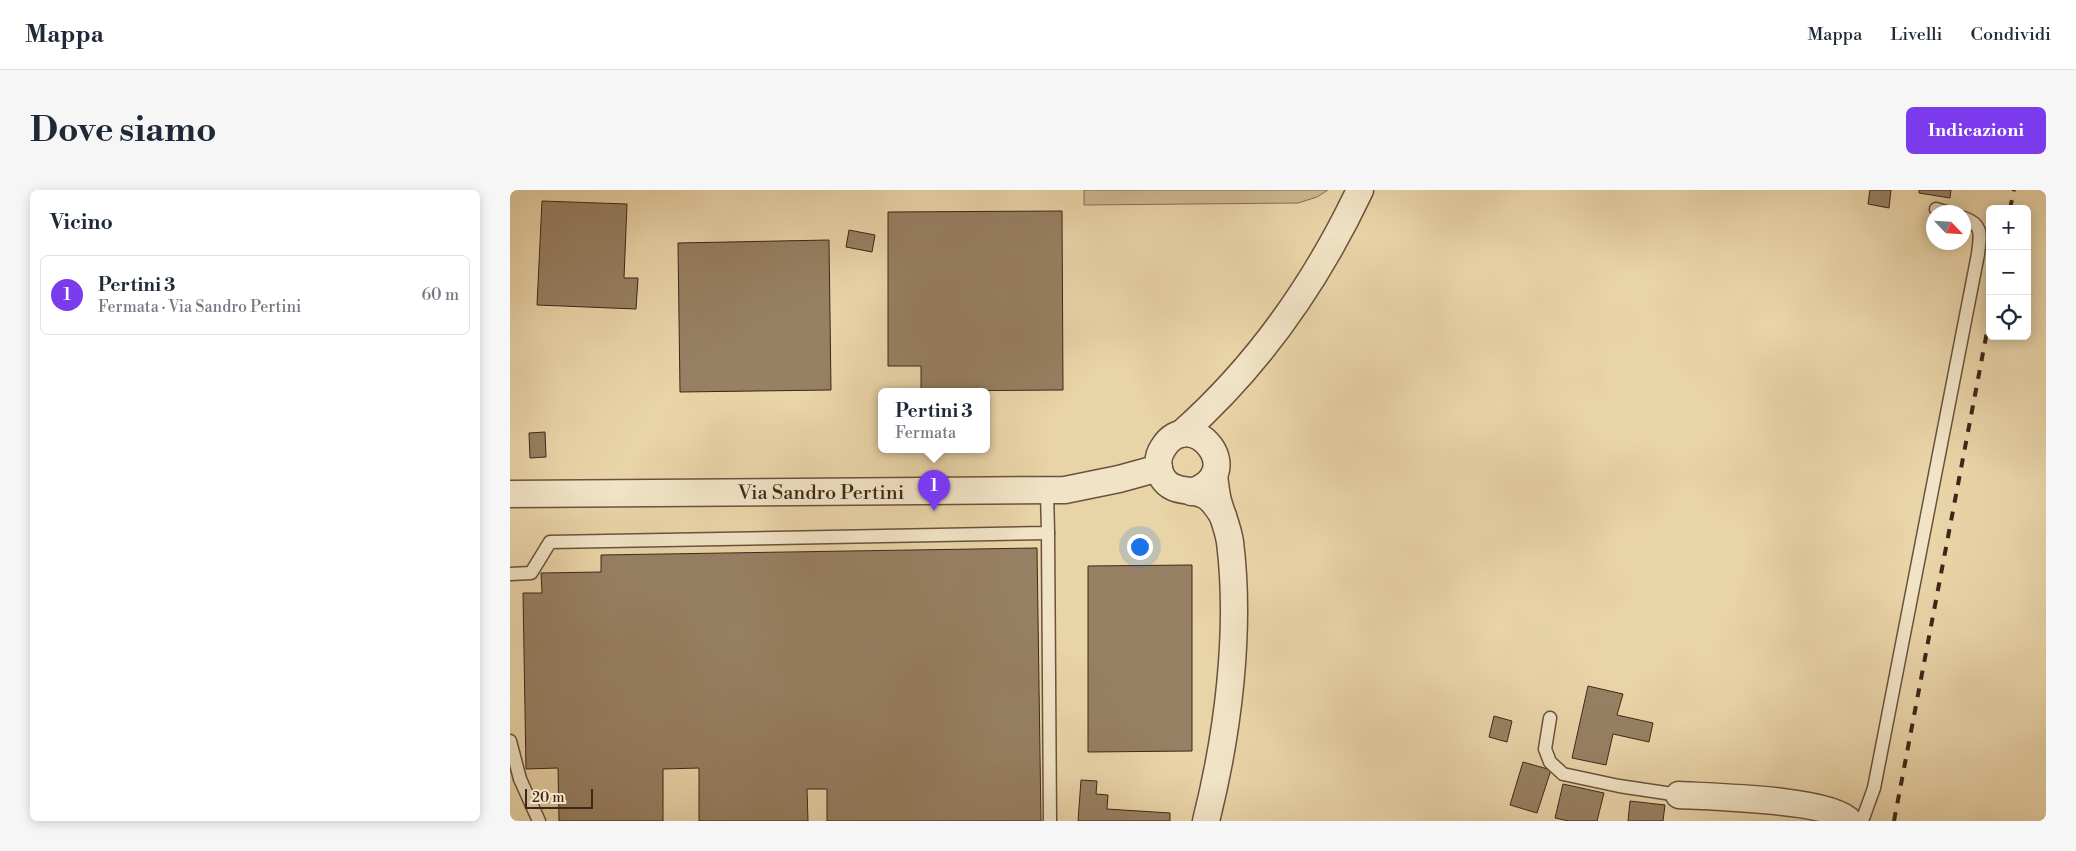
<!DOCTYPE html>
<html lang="it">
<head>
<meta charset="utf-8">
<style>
  body { margin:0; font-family:"Libre Bodoni",serif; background:#f6f6f7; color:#1f2937 }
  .controls { position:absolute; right:15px; top:15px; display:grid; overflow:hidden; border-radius:8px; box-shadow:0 2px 12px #0003 }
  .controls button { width:45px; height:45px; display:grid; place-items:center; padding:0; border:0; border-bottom:1px solid #e0e1e3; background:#fff; color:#1f2937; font:25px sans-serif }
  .compass { position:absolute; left:1416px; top:15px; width:45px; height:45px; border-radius:50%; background:#fff; box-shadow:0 2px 12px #0003; rotate:115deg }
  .scale { position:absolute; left:15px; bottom:12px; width:68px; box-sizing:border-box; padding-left:5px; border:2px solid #3f2618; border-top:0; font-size:14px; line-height:18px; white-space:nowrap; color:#3f2618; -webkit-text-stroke:4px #f1e3c6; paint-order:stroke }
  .you { position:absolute; left:629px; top:356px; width:18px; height:18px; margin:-12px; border:4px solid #fff; border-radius:50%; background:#1a73e8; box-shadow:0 0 0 8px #1a73e833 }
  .badge { display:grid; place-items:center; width:32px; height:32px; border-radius:50%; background:#7c3aed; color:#fff; font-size:16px; font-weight:700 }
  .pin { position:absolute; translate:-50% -41px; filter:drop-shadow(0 1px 2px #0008) }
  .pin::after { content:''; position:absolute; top:26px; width:18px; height:15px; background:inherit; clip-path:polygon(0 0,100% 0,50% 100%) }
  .popup { position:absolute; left:368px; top:198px; width:112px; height:65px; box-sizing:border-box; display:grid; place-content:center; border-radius:8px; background:#fff; filter:drop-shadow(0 1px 4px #0005); font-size:16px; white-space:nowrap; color:#747a83 }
  .popup b { font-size:19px; color:#1f2937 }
  .popup::after { content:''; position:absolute; left:50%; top:100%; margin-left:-10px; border:10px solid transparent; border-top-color:#fff }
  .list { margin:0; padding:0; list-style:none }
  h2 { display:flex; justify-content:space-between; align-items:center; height:65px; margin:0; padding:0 20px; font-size:21px }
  h2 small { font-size:16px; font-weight:400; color:#747a83 }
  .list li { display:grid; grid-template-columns:32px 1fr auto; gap:15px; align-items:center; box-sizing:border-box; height:80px; margin:0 10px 10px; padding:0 10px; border:1px solid #e0e1e3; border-radius:8px }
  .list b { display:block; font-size:19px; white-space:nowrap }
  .list p { margin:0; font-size:16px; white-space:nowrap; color:#747a83 }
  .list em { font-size:16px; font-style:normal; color:#747a83 }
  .icon { flex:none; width:28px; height:28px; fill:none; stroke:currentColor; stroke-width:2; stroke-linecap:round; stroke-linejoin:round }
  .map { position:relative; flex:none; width:1536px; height:631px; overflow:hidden; border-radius:8px }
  header { display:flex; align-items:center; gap:30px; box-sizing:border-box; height:70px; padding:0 25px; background:#fff; border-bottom:1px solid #e0e1e3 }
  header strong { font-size:24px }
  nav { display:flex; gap:28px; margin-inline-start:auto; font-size:18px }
  .intro { display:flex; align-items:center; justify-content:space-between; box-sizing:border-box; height:120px; padding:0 30px }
  h1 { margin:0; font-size:35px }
  .button { padding:12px 22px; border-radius:8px; background:#7c3aed; color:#fff; font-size:18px; font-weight:700 }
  main { display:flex; gap:30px; padding:0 30px }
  aside { flex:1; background:#fff; border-radius:8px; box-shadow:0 2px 12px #0003 }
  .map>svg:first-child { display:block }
  .green { fill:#ccb690; stroke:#866e54 }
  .building { fill:#978063; stroke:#3f2618 }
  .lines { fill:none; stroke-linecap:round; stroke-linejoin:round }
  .lane-casing { stroke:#6a523c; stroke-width:15 }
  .street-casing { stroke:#6a523c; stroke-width:29 }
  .lane { stroke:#f1e3c6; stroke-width:12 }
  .street { stroke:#f1e3c6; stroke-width:26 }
  .rail { stroke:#3f2618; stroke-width:4; stroke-dasharray:9 9; stroke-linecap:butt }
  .labels { text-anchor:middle; stroke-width:4; stroke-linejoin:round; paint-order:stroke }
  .street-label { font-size:20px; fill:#3f2618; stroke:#f1e3c6 }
</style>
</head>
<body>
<header>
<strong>Mappa</strong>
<nav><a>Mappa</a><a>Livelli</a><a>Condividi</a></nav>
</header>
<div class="intro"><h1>Dove siamo</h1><a class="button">Indicazioni</a></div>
<main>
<aside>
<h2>Vicino<small></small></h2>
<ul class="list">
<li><span class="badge">1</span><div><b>Pertini 3</b><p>Fermata · Via Sandro Pertini</p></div><em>60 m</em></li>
</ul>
</aside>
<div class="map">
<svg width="1536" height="631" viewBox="0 0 1536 631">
  <rect width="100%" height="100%" fill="#e9d4a8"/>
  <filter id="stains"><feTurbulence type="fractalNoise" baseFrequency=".004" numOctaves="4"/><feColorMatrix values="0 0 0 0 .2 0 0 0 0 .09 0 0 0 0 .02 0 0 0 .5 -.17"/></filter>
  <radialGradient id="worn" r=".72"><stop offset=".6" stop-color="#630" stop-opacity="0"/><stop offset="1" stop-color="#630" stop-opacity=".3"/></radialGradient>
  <path class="green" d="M574,0H818L807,7L788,13L574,15Z"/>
  <g class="building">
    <path d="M1360,0H1381L1379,18L1358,14Z"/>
    <path d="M1409,0H1441L1440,8L1409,3Z"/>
    <path d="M32,11L117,14L114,88H128L126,119L27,115Z"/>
    <path d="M552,21L553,200L411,201V176H378V22Z"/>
    <path d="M339,40L365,45L362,62L336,57Z"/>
    <path d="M319,50L321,200L170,202L168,53Z"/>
    <path d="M35,242L36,267L20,268L19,243Z"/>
    <path d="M527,358L531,631H317V599H297L298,631H189V578L153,579V631H49L48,578L16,579L13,403H32L31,383L91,382V365Z"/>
    <path d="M682,375V561L578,562V376Z"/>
    <path d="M1078,496L1113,504L1107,525L1143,533L1139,552L1103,544L1096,575L1062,568Z"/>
    <path d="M984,526L1002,531L997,552L979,547Z"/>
    <path d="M1013,572L1041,580L1027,623L1000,615Z"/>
    <path d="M571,590L587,591L586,604L598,605L597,619L660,623V631H568Z"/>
    <path d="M1053,594L1094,603L1087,631H1059L1045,628Z"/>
    <path d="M1120,611L1155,615L1153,631H1118Z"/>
  </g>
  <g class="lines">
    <defs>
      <g id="lane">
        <path d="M1426,19L1436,22"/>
        <path d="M538,343L540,631"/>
        <path d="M0,384L21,383L40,352L538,343L537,300"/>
        <path d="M1040,528L1035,559L1040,572L1053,584L1109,596L1169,605"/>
        <path d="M0,551L10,589L29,631"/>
        <path d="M1352,631L1364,598L1468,64C1470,46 1474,35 1454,28"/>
      </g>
      <g id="street">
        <path d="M671,244C748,176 806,93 850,0"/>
        <path d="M681,302C741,283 680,213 653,258C647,267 647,278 652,287C663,306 684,296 699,308C705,313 709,320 713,326"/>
        <path d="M0,304L555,300L609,289L649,278"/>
        <path d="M1169,605C1202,607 1320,609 1339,631"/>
        <path d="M696,631C718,544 731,441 720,352C718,338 712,325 708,311C706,303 705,294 704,285"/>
      </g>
    </defs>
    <use href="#lane" class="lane-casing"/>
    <use href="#street" class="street-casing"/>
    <use href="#lane" class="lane"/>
    <use href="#street" class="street"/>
    <g class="rail">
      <path d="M1500,19L1504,0"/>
      <path d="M1384,631L1480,126"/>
    </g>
  </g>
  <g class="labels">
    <g class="street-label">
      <text x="311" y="309">Via Sandro Pertini</text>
    </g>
  </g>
  <rect width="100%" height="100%" filter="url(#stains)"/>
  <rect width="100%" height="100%" fill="url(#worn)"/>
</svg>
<div class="controls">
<button>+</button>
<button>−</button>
<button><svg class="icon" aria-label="locate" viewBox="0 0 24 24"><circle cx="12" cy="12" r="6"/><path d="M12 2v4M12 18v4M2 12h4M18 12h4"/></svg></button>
</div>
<svg class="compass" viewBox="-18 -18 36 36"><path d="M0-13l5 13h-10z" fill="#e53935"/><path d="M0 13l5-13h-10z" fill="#747a83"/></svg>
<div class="scale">20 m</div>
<div class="you"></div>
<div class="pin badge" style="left:424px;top:321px">1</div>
<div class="popup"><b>Pertini 3</b>Fermata</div>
</div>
</main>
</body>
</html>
